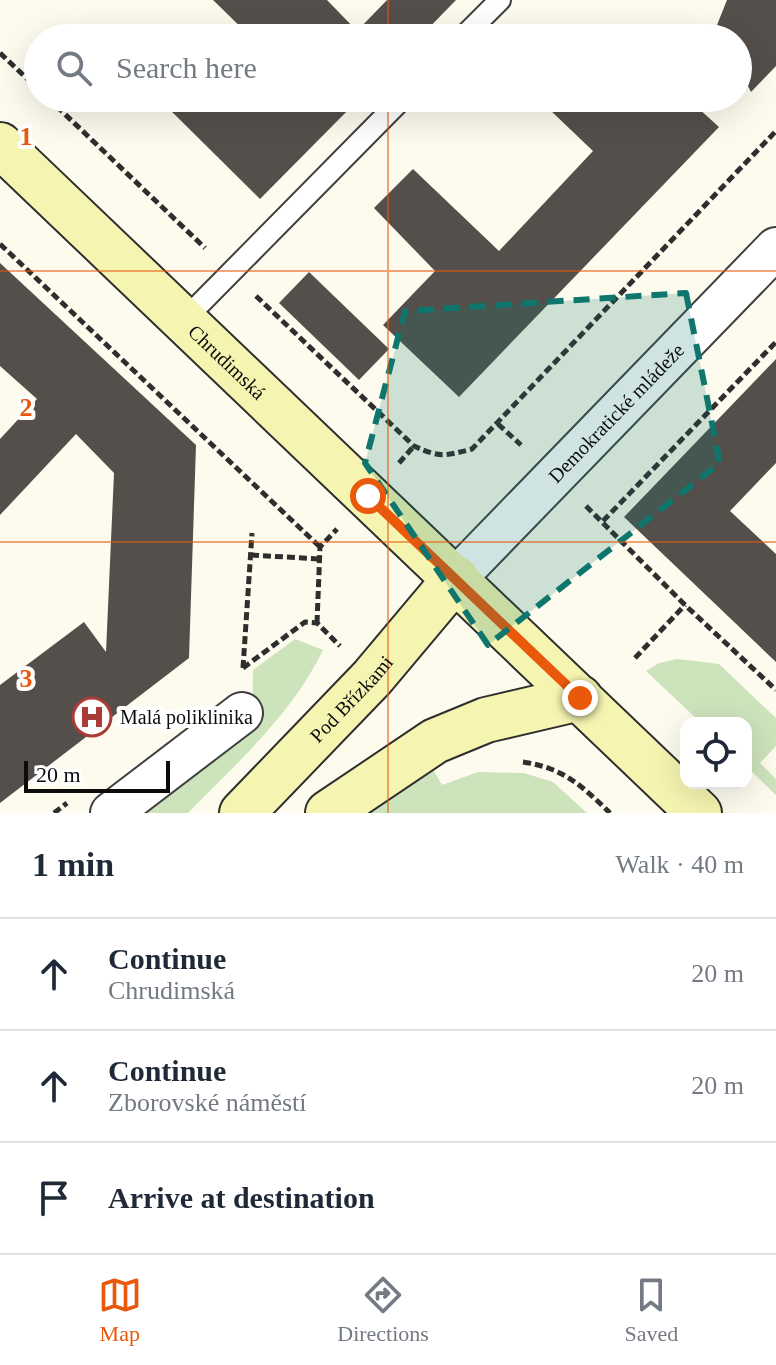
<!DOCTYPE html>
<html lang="en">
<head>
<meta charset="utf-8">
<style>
  body { margin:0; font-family:Georgia,serif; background:#f2f2f3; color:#1f2937 }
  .controls { position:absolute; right:24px; bottom:24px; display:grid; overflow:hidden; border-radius:16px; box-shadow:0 8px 32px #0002 }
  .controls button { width:72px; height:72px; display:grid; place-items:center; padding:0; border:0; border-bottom:2px solid #e0e1e3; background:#fff; color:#1f2937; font:40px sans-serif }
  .scale { position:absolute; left:24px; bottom:20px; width:146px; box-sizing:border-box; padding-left:8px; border:4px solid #0c0c0c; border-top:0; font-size:22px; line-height:28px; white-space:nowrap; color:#0c0c0c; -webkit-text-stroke:6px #fff; paint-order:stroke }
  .stop { position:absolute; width:24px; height:24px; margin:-18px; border:6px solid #ea580c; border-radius:50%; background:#fff }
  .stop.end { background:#ea580c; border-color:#fff; box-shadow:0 2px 8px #0008 }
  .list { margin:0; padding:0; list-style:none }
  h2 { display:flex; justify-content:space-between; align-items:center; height:104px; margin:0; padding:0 32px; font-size:34px }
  h2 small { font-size:26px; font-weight:400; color:#747a83 }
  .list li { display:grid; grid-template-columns:52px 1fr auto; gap:24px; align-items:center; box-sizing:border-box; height:112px; padding:0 32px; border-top:2px solid #e0e1e3 }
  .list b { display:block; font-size:30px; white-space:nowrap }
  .list p { margin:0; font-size:26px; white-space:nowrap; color:#747a83 }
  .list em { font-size:26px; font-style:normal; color:#747a83 }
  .icon { flex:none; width:44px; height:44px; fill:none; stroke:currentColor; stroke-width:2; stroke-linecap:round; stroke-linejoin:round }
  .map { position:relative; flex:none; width:776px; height:813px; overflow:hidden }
  .search { position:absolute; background:#fff; box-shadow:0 8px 32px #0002; left:24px; right:24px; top:24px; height:88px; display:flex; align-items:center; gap:20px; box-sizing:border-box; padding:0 28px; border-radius:44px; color:#747a83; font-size:30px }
  .sheet { height:440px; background:#fff }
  nav { display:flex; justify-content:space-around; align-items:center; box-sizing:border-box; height:112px; border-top:2px solid #e0e1e3; background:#fff; font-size:22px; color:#747a83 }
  nav a { display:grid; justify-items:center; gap:4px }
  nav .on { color:#ea580c }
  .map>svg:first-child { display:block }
  .green { fill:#cce3bc }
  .building { fill:#544f4a }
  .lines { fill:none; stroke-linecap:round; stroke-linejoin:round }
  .lane-casing { stroke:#3f3f3f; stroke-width:24 }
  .street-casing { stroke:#3f3f3f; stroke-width:44 }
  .secondary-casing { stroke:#2e2e2e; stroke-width:48 }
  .path { stroke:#2e2e2e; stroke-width:5; stroke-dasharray:8 4; stroke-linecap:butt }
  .lane { stroke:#fff; stroke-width:20 }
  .street { stroke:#fff; stroke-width:40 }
  .secondary { stroke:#f5f4b1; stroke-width:44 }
  .route { stroke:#ea580c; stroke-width:10 }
  .marked { fill:#0f766e; fill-opacity:0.2; stroke:#0f766e; stroke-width:6; stroke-dasharray:16 10; stroke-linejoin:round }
  .grid { fill:none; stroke:#e8590c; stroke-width:2; stroke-opacity:0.55 }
  .labels { text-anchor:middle; stroke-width:8; stroke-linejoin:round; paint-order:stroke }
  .street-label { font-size:20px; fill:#0c0c0c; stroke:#fff }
  .poi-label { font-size:20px; fill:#0c0c0c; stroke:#fff; text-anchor:start }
  .grid-label { font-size:26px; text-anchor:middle; font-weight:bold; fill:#e8590c; stroke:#fff; stroke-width:8; stroke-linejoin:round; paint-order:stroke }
</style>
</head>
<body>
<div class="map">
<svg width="776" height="813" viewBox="0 0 776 813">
  <rect width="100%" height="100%" fill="#fdfbee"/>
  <g class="green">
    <path d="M295,639L323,650C292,714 238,762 188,813H147L252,732L253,670Z"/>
    <path d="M677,659L719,664L776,718V746L760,763L776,779V795L746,766V723H701L646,671L659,663Z"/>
    <path d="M430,764L442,785L478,772L524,773L553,782L587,813H364Z"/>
  </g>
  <g class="building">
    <path d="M213,0H327L357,31L387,0H456L419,38H252Z"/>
    <path d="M727,0H776V66L751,92L738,66V38H724L717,25Z"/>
    <path d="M158,98H360L260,199Z"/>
    <path d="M559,98H687L719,127L459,397L383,325L435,271L374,208L413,169L499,251L593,151L549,109Z"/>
    <path d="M0,263L196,445L189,658L0,803V685L84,622L106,652L114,473L76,434L0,515V439L37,399L0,366Z"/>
    <path d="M309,272L389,349L359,380L279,303Z"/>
    <path d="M776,359V463L730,511L776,554V662L624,517Z"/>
  </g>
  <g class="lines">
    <defs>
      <g id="lane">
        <path d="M462,38L500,0"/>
        <path d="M184,320L403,98"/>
      </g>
      <g id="street">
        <path id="s1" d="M456,578L776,248"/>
        <path d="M111,813L242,713"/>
      </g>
      <g id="secondary">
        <path id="s2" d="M0,145L699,813"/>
        <path id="s3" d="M242,813L372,678L456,578"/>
        <path d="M328,813L435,741L486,720L580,698"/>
      </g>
    </defs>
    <use href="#lane" class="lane-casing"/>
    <use href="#street" class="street-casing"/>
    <use href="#secondary" class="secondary-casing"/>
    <g class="path">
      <path d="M0,53L38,89"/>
      <path d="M48,98L205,248"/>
      <path d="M0,244L320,547"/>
      <path d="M256,296L414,446C440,458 445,456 472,449L776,131"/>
      <path d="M498,424L521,445"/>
      <path d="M399,463L414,446"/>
      <path d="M586,506L685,605L776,690"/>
      <path d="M603,521L776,342"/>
      <path d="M251,555L320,559"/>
      <path d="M317,623L320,547L337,529"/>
      <path d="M635,658L685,605"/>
      <path d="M243,668L305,622L317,623L340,646"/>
      <path d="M243,668L252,533"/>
      <path d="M523,762C564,768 582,786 610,813"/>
      <path d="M54,813L67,803"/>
    </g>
    <use href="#lane" class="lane"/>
    <use href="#street" class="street"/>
    <use href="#secondary" class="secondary"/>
  </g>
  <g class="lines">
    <path class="route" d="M368,496L580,698"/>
  </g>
  <path class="marked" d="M686,293L720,463L488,645L365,463L405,311Z"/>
  <path class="grid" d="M388,0V38M388,98V813M0,271H776M0,542H776"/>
  <defs>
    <symbol id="hospital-ring" viewBox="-11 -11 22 22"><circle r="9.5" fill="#fff" stroke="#aa3c37" stroke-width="1.5"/><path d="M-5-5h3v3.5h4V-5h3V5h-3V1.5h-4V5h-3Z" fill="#aa3c37"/></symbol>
  </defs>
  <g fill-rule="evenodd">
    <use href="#hospital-ring" x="70" y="695" width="44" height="44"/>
  </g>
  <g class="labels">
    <g class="street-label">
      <text dy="7" stroke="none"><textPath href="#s2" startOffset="314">Chrudimská</textPath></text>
      <text dy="7" stroke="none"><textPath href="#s1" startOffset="230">Demokratické mládeže</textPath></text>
      <text dy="7" stroke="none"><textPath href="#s3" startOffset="158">Pod Břízkami</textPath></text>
    </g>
    <g class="poi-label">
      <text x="120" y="724">Malá poliklinika</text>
    </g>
  </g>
  <g class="grid-label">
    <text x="26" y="145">1</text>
    <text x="26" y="416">2</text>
    <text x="26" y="687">3</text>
  </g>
</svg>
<div class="controls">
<button><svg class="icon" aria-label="locate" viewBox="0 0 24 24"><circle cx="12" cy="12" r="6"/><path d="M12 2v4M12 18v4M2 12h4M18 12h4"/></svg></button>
</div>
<div class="scale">20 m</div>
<div class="stop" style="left:368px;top:496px"></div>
<div class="stop end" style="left:580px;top:698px"></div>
<div class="search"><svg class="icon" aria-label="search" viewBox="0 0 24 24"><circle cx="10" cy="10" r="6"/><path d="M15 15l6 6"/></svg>Search here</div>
</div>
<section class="sheet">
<h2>1 min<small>Walk · 40 m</small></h2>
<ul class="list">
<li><svg class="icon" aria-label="ahead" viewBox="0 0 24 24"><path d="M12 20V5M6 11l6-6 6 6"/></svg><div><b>Continue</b><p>Chrudimská</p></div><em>20 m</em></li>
<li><svg class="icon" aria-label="ahead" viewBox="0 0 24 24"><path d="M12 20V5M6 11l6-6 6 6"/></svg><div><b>Continue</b><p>Zborovské náměstí</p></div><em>20 m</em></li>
<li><svg class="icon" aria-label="arrive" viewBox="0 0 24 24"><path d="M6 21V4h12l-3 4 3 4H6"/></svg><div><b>Arrive at destination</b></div></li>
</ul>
</section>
<nav>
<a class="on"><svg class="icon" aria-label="map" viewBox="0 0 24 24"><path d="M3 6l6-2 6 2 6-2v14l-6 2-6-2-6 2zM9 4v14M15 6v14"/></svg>Map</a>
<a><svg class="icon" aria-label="directions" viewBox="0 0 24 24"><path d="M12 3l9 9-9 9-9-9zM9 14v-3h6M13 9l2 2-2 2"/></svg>Directions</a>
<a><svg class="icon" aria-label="saved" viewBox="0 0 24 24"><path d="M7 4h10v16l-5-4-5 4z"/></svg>Saved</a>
</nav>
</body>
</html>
